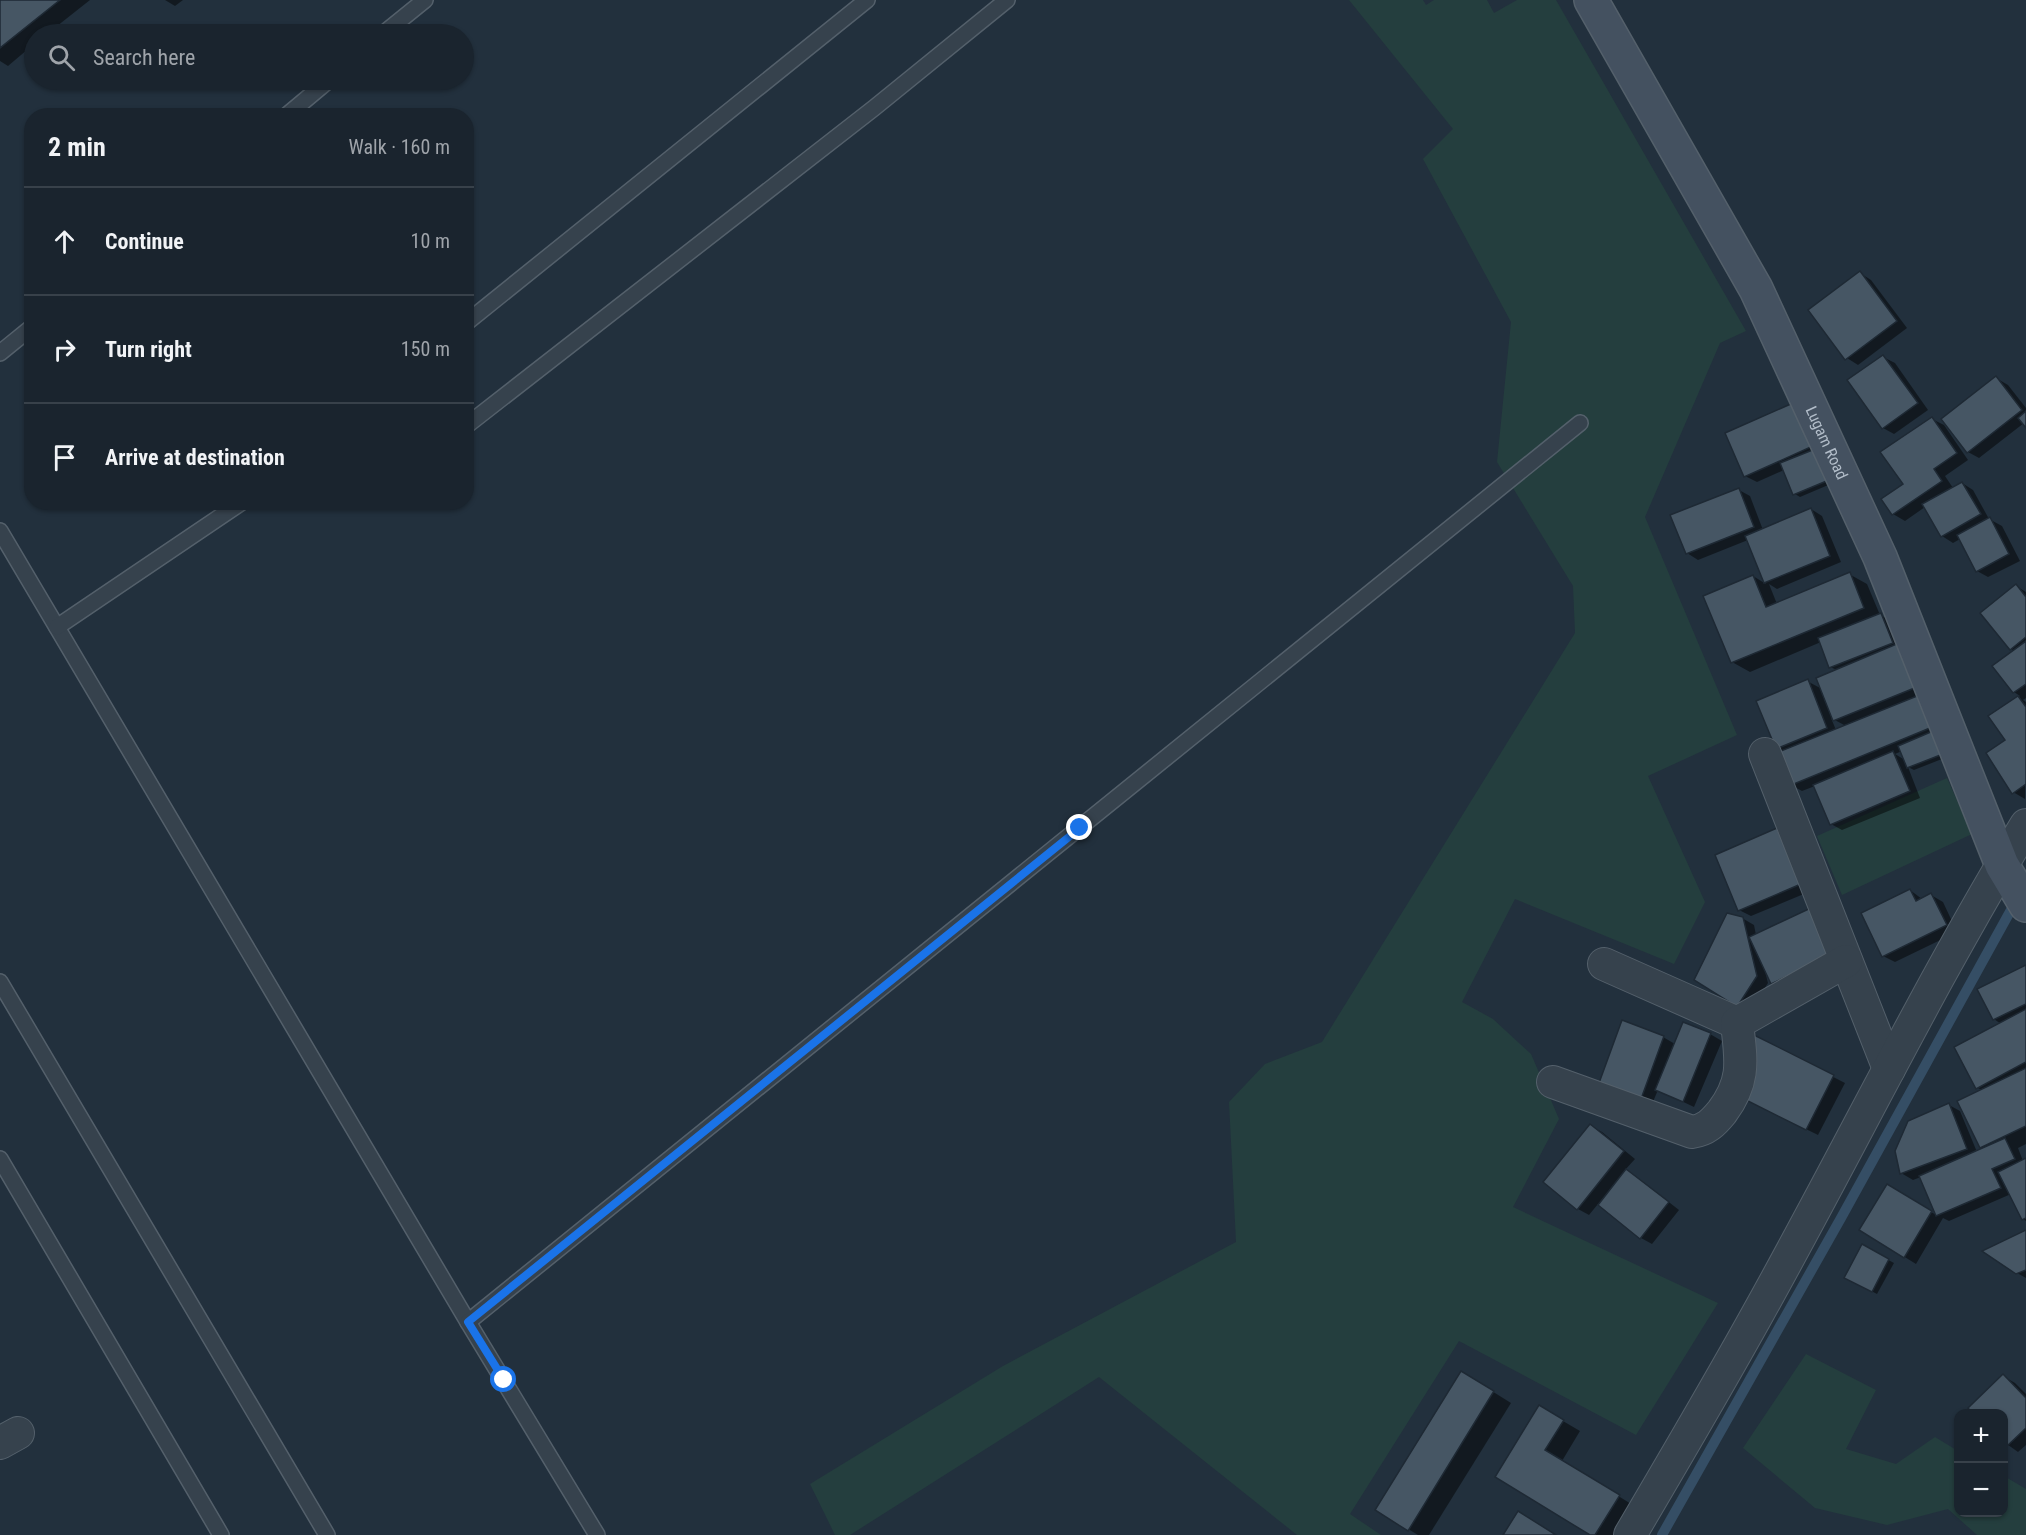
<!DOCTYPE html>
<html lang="en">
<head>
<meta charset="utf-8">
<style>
  body { margin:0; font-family:"Roboto Condensed",sans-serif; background:#27303a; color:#f1f3f6 }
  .controls { position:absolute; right:18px; bottom:18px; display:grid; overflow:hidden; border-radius:12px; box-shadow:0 2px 4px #0004 }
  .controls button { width:54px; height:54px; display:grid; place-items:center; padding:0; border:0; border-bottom:2px solid #38414a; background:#1a242e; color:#f1f3f6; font:30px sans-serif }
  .stop { position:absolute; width:18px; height:18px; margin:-14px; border:4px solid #1a73e8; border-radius:50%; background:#fff }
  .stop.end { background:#1a73e8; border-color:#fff; box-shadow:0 2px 6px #0008 }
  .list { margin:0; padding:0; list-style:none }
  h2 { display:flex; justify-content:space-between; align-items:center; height:78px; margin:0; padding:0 24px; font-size:26px }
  h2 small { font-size:20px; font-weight:400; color:#9fa4aa }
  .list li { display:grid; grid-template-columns:39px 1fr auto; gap:18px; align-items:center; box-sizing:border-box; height:108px; padding:0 24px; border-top:2px solid #38414a }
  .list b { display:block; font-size:22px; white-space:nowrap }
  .list em { font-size:20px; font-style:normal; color:#9fa4aa }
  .icon { flex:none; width:33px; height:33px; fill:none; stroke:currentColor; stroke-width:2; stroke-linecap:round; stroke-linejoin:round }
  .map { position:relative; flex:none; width:2026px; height:1535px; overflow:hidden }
  .search { position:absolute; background:#1a242e; box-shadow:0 2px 4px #0004; left:24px; top:24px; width:450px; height:66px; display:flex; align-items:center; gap:15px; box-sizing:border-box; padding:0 21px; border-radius:33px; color:#9fa4aa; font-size:22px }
  .panel { position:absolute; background:#1a242e; box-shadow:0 2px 4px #0004; left:24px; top:108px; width:450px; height:402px; border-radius:24px }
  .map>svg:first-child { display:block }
  .green { fill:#243e3e }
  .shadow { fill:#0007; fill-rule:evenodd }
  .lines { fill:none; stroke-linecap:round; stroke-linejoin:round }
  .stream { stroke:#354e65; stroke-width:10 }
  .building { fill:#465664; stroke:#1e2934; stroke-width:1.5 }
  .lane-casing { stroke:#54606b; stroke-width:18 }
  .street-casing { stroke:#54606b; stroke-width:34 }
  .secondary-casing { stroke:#54606b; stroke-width:36 }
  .lane { stroke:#36424d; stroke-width:15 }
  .street { stroke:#36424d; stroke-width:32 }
  .secondary { stroke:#445160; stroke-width:33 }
  .route { stroke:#1a73e8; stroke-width:8 }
  .labels { text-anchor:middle; stroke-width:4.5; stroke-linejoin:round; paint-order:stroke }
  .street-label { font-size:16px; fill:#b2bdc9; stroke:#1c2732 }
</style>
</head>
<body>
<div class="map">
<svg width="2026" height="1535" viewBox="0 0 2026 1535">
  <rect width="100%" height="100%" fill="#22303d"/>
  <g class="green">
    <path d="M1349,0H1423L1426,5L1434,0H1487L1494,13L1517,0H1556L1746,331L1720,343L1645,517L1737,735L1648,776L1705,902L1674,964L1515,899L1462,1002L1493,1019L1531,1054L1559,1119L1513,1207L1718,1303L1636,1435L1459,1341L1350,1514L1381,1535H1297L1099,1377L850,1535H835L810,1484L1003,1366L1236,1242L1229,1102L1265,1064L1322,1042L1575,633L1573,586L1497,462L1511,322L1423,159L1453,129Z"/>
    <path d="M1947,778L1972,834L1842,895L1817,836Z"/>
    <path d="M1806,1354L1876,1390L1846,1449L1896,1464L1935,1437L1958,1451V1512H2004V1476L2026,1489V1535H1977L1948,1509L1887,1525L1815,1508L1743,1448Z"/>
  </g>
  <g class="shadow">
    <path d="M0,0H90L47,34H34V44L8,66L0,61Z"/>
    <path d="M165,0H183L175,6Z"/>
    <path d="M1860,273L1871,280L1907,328L1858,365L1847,358Z"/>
    <path d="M1883,357L1895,363L1928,410L1894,434L1883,428Z"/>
    <path d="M1996,378L2008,385L2026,408V425L2024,423L1979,458L1968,452Z"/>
    <path d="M1793,404L1833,483L1800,497L1795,494L1784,470L1757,482L1745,476Z"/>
    <path d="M1932,419L1944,425L1968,460L1945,476L1953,488L1962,483L1973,490L1989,519L2002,526L2020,561L1988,577L1977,571L1960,539L1953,543L1942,536L1925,507L1905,521L1893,514Z"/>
    <path d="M1739,490L1750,496L1763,530L1811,509L1822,516L1841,562L1777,589L1769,584L1777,604L1849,574L1867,584L1880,615L1892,621L1928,693L1917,698L1929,704L1947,757L1914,770L1908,767L1920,798L1842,830L1831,824L1815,786L1802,791L1791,785L1783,752L1777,748L1807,681L1822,689L1837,670L1830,667L1821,642L1750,672L1732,662L1753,576L1766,584L1748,540L1698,560L1687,553ZM1831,718L1846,726L1836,730ZM1902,751L1905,760L1895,754Z"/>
    <path d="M2016,586L2026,592V698L2023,700L2026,702L2025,799L2013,792L2007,741L1990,716L2020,696L2014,692L2015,651L2011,649Z"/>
    <path d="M1777,830L1788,837L1811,891L1751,916L1739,910Z"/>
    <path d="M1910,890L1922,899L1931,895L1943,902L1957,932L1895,962L1883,956Z"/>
    <path d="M1814,908L1784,990L1772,983L1765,971L1768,983L1749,1013L1738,1006L1742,918L1754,925L1756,935Z"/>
    <path d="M2026,966V1144L2018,1148L2023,1161L2026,1160V1221L2023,1219L2011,1194L1949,1221L1943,1218L1916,1264L1861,1230L1887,1186L1938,1216L1921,1177L1913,1180L1901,1173L1949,1105L1960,1111L1977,1152L1984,1149L1981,1147L1983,1091L1978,1088L2001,1024L1994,1019Z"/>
    <path d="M1710,1034L1722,1041L1694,1107L1658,1090L1652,1104L1612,1089L1663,1037L1675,1044Z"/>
    <path d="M1755,1037L1845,1083L1818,1135L1757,1105Z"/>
    <path d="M1591,1126L1602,1132L1635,1159L1625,1170L1638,1178L1679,1210L1652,1244L1641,1238L1598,1204L1589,1215L1578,1209Z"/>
    <path d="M2026,1231V1278L2017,1273Z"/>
    <path d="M1862,1246L1894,1263L1877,1294L1846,1278Z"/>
    <path d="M2003,1376L2015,1383L2026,1394V1445L2018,1452L2004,1442Z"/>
    <path d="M1479,1383L1511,1403L1429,1535H1418L1377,1510Z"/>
    <path d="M1539,1407L1580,1431L1562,1461L1636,1507L1619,1535H1592L1497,1476Z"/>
  </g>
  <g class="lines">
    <path class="stream" d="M1662,1535L1841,1218L2017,899"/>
  </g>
  <g class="building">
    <path d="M0,0H60L0,48Z"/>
    <path d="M1860,271L1897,321L1845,360L1808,310Z"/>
    <path d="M1883,355L1918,403L1882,429L1847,380Z"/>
    <path d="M1996,376L2022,410L1967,453L1941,419Z"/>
    <path d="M1793,403L1813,446L1744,477L1725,433Z"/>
    <path d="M2026,411V428L2018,418Z"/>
    <path d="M1932,417L1957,453L1934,469L1942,481L1892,515L1881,499L1903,484L1880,452Z"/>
    <path d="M1815,449L1829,480L1793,495L1780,463Z"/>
    <path d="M1962,482L1981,514L1941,537L1922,504Z"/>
    <path d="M1739,488L1754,527L1686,554L1670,515Z"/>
    <path d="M1811,508L1830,556L1764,583L1745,536Z"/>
    <path d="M1990,517L2009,554L1976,572L1957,535Z"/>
    <path d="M1850,572L1864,608L1731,663L1703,596L1753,575L1766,607Z"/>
    <path d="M2016,584L2026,597V637L2010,650L1980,613Z"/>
    <path d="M1881,613L1893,643L1829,668L1818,638Z"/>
    <path d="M2026,641V684L2013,693L1992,666Z"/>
    <path d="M1899,643L1917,687L1833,721L1816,678Z"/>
    <path d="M1808,679L1827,728L1776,749L1756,701Z"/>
    <path d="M1917,696L1930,728L1789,786L1776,753Z"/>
    <path d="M2018,696L2026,707V784L2012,794L1986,753L2005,740L1988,716Z"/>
    <path d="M1933,731L1943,754L1907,768L1898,746Z"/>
    <path d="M1893,751L1910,791L1830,825L1813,785Z"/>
    <path d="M1777,828L1801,884L1738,911L1715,855Z"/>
    <path d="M1910,889L1916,901L1931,893L1947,925L1882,957L1861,913Z"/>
    <path d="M1815,906L1836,953L1771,984L1749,937Z"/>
    <path d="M1727,913L1743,917L1757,976L1737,1007L1694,980Z"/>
    <path d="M2026,965V1004L1993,1020L1977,989Z"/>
    <path d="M2026,1009V1062L1976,1089L1954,1047Z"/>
    <path d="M1622,1020L1664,1036L1641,1099L1599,1083Z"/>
    <path d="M1683,1022L1711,1033L1683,1102L1655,1090Z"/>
    <path d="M1754,1035L1834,1075L1806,1130L1744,1099Z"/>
    <path d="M2026,1068V1126L1980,1148L1957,1101Z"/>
    <path d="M1949,1103L1967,1149L1900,1174L1895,1151L1908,1121Z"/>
    <path d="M1590,1124L1624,1151L1577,1210L1543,1182Z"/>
    <path d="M2005,1138L2015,1159L1992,1169L2001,1188L1936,1216L1919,1176Z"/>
    <path d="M2026,1158V1218L2022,1220L1998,1172Z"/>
    <path d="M1626,1169L1669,1202L1640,1239L1598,1205Z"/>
    <path d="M1887,1184L1932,1211L1904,1258L1859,1230Z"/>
    <path d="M2026,1230V1270L2016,1274L1982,1251Z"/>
    <path d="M1862,1244L1889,1259L1872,1292L1844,1278Z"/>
    <path d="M1461,1371L1494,1391L1408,1531L1375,1510Z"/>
    <path d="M2003,1374L2026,1398V1428L2006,1447L2004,1444V1414H1973L1968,1408Z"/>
    <path d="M1539,1405L1564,1420L1545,1450L1620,1495L1595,1535H1590L1495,1477Z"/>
    <path d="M1518,1511L1556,1535H1503Z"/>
  </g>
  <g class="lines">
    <defs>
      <g id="lane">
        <path d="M383,34L425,0"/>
        <path d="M286,116L329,80"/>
        <path d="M466,323L867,0"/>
        <path d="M0,353L32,327"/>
        <path d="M466,426L874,108L1007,0"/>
        <path d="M0,531L468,1322L597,1535"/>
        <path d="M57,627L242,502"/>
        <path d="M0,982L327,1535"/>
        <path d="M0,1159L221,1535"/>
        <path d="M468,1322L1580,423"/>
      </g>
      <g id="street">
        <path d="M1765,754L1889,1069"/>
        <path d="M1604,964L1737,1023"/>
        <path d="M1553,1082L1692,1132C1706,1130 1713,1123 1722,1112C1746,1080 1741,1060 1737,1023L1846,961"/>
        <path d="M0,1443L18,1433"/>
        <path d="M1630,1535C1673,1462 1716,1389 1757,1315C1848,1152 1929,984 2026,825"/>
      </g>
      <g id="secondary">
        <path id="s1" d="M1591,0L1756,289L1880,557L2002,865L2026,905"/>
      </g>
    </defs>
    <use href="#lane" class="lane-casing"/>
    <use href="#street" class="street-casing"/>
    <use href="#secondary" class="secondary-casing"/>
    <use href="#lane" class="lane"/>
    <use href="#street" class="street"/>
    <use href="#secondary" class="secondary"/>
  </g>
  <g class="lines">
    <path class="route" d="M504,1380L468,1322L1080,828"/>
  </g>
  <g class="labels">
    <g class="street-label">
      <text dy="6" stroke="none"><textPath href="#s1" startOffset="502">Lugam Road</textPath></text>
    </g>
  </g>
</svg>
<div class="controls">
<button>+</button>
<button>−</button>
</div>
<div class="stop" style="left:504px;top:1380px"></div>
<div class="stop end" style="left:1080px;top:828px"></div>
<div class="search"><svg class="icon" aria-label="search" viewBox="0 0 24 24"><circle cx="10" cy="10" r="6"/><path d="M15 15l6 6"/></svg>Search here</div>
<section class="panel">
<h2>2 min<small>Walk · 160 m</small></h2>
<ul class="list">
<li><svg class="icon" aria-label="ahead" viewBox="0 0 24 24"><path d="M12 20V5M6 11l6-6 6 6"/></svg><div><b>Continue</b></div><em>10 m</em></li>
<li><svg class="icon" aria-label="right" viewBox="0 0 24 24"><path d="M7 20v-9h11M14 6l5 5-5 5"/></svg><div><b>Turn right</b></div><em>150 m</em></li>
<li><svg class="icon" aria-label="arrive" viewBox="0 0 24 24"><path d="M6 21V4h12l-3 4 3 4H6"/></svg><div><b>Arrive at destination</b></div></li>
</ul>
</section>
</div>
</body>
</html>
